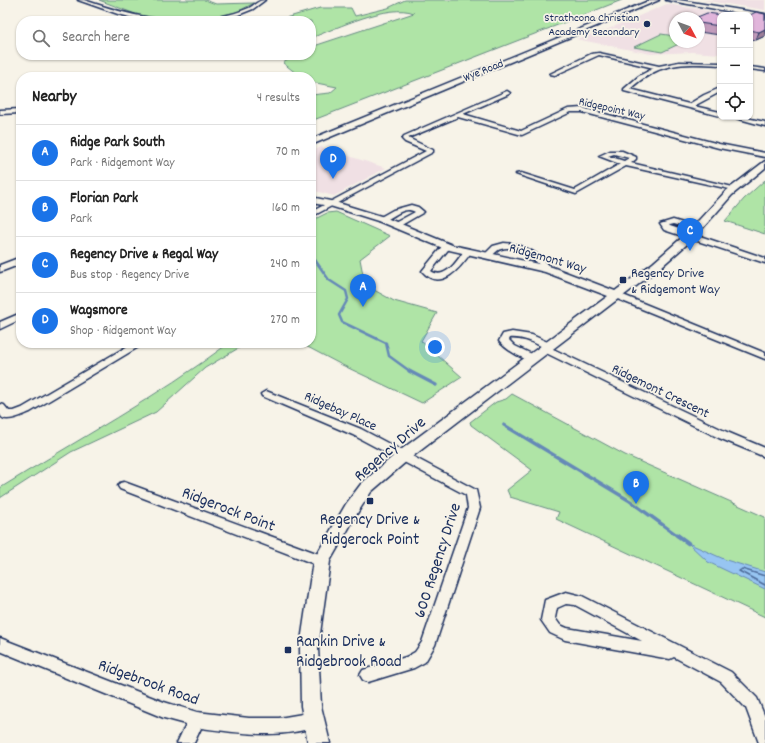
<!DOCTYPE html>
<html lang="en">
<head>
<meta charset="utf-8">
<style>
  body { margin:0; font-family:Dekko,sans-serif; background:#f2f2f2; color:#222 }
  .controls { position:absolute; right:12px; top:12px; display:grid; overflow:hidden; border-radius:8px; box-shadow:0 1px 3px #0004 }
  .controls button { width:36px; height:36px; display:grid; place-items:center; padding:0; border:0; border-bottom:1px solid #e0e0e0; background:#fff; color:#222; font:20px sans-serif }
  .compass { position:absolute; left:669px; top:12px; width:36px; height:36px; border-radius:50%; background:#fff; box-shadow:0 1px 3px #0004; rotate:131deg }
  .you { position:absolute; left:435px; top:347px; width:14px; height:14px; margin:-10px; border:3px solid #fff; border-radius:50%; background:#1a73e8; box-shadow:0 0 0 6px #1a73e833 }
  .badge { display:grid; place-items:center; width:26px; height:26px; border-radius:50%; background:#1a73e8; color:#fff; font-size:13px; font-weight:700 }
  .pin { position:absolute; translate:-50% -33px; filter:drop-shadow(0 1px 2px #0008) }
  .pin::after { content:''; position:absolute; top:21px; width:14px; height:12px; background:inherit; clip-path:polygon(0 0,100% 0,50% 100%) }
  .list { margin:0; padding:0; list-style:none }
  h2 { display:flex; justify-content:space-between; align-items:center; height:52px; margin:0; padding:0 16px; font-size:17px }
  h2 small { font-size:13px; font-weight:400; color:#767676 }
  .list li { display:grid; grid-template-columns:26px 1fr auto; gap:12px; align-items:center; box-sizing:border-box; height:56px; padding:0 16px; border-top:1px solid #e0e0e0 }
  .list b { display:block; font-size:15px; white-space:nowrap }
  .list p { margin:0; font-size:13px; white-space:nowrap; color:#767676 }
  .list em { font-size:13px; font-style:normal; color:#767676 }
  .icon { flex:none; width:22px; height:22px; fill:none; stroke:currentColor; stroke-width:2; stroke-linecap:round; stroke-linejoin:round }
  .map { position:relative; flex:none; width:765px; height:743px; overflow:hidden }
  .search { position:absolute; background:#fff; box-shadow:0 1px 3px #0004; left:16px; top:16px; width:300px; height:44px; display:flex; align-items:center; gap:10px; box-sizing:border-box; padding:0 14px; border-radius:16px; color:#767676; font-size:15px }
  .panel { position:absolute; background:#fff; box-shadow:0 1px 3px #0004; left:16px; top:72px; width:300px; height:276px; border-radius:16px }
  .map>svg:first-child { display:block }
  .built { fill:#f0e0e4; fill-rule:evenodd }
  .green { fill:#afe4a6; stroke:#658a82 }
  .water { fill:#97c5f2; stroke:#6589b7 }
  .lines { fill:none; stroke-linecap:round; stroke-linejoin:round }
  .shore { stroke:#4d6b99; stroke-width:1.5 }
  .stream-far2 { stroke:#6589b7; stroke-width:2.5 }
  .stream-far1 { stroke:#6589b7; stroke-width:3.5 }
  .stream { stroke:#6589b7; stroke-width:4.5 }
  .minor-casing { stroke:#1b2f5e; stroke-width:3 }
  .tertiary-casing { stroke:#1b2f5e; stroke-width:3 }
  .secondary-casing { stroke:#1b2f5e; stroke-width:3 }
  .minor { fill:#f7f3e8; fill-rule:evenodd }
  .tertiary { fill:#f7f3e8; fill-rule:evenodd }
  .secondary { fill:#f7f3e8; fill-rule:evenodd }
  .wall { fill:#c29cbc; stroke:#1b2f5e }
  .shaded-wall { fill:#9e7f99; stroke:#1b2f5e }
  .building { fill:#e1b5db; stroke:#1b2f5e }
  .poi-dot { fill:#1b2f5e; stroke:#f7f3e8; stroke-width:1.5 }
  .labels { text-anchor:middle; stroke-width:3.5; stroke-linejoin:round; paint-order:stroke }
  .far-poi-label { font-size:12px; fill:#1b2f5e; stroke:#f7f3e8; text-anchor:end }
  .far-street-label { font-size:12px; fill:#1b2f5e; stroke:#f7f3e8 }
  .street-label { font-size:14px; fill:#1b2f5e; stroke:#f7f3e8 }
  .poi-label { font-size:14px; fill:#1b2f5e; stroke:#f7f3e8; text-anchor:start }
  .near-street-label { font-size:17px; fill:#1b2f5e; stroke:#f7f3e8 }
  .near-poi-label { font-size:17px; fill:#1b2f5e; stroke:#f7f3e8 }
</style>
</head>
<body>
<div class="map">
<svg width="765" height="743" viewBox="0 0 765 743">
  <rect width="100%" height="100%" fill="#f7f3e8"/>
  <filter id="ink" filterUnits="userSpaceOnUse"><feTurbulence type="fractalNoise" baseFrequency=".025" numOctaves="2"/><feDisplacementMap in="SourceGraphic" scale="8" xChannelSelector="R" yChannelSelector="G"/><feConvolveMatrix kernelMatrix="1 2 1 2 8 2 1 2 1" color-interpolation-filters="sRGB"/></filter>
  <g filter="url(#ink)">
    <g class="built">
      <path d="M702,0H765V10Z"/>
      <path d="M667,4L736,15H720V54L692,52L651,54L576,39L606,30ZM675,18H699V42H675Z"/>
      <path d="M321,147L386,168L334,196L311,190V152Z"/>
    </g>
    <g class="green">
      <path d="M99,0H205L216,4L254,3L237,12L211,17L174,20L143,17Z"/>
      <path d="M405,0H622L311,121V95L330,93L337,87L311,82V77H301L283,63L296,55H311V47L414,13C389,3 337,28 311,38V21H275L320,8H351L355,16L388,8Z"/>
      <path d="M661,34L675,36V42H683L662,52L634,47Z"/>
      <path d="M765,180V234L725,221L744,199Z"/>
      <path d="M336,212L390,236L360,259L365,285L394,301L437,313L421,341L462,377L422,403L340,364L300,343H311V221L327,213Z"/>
      <path d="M229,343H247L205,368L156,412L71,452L0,498V488C77,440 157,397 229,343Z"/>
      <path d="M512,394L625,455L765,517V617L556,519L559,512L510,497L507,490L532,470L471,425L470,422L496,402L506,399Z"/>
    </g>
    <path class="water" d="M688,543L726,560L765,572V589L708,562Z"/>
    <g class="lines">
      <path class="shore" d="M765,576L742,569L739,571L765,585"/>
      <path class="stream-far2" d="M315,260L329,280L346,291L348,299L339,315L342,322L386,343L389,356L411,372"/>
      <g class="stream-far1">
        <path d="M409,371L436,385"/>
        <path d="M504,425L630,501L678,536"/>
      </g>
      <path class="stream" d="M677,535L688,543"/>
      <defs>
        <g id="minor">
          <path d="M78,0H84C131,16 169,26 219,17C229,15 240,12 249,8C255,5 258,0 265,0L253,9L238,15L207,21H147L118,14Z"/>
          <path d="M599,53L659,66L679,62L720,63V65C681,63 660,62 630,89L689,104L704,95L720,88V92L694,106L720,112V116L624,91V89L639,76L654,68L599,55L555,75L550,74L591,54Z"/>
          <path d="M750,67L765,69V71L750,69Z"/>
          <path d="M507,91L510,93L509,94L463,114L521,131L568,109L582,108L719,144L765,153V157L719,148L582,112H571L522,135L458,117L408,138L433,150V152L311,217V212L426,151L405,142L402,139L404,136Z"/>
          <path d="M21,109V113L0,114V110Z"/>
          <path d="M732,117H742L765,122V126Z"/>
          <path d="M610,151H622L636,157V159L631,163L737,188L734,190L626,166L576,194L516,174L521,173L575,190L620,164L599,156ZM614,154L629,158L624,161L608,156Z"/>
          <path d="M411,205L418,207L424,212L398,227H395L391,225L415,212C401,204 391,223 378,221L377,219L393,210Z"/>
          <path d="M673,220L700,228L696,230L673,224L669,225L670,226L765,258V263L664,230L660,224Z"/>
          <path d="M504,243C523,244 540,254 552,269L551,271H545C535,259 517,244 501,249C496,250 494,256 488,257L484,255L493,246Z"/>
          <path d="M444,244H447L451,246L431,271C445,281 458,260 465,249H468L472,251C461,267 441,293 422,271Z"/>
          <path d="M618,293L765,353V359L615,298L614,296L615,294Z"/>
          <path d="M21,313V319L0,329V322Z"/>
          <path d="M512,332L532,335L552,344L554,346L551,348L727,432L765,448V457L719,438L542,351L540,349L543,347C532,342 522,337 510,338L509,340L515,346L536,356L538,358L536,360C527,363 505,349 499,341L503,334Z"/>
          <path d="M133,343H145L30,412C23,415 3,425 0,414C0,411 0,407 0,404L4,405L9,411H14L22,408Z"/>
          <path d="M266,391L361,429L476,490L480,508L435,645L425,662L414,668L368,682L363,680L360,675L363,670L406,657L415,652L422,642L468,508L466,495L353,435L262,396L261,394Z"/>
          <path d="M124,482L327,557L329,561L327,565L322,566L317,565L120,489L118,486L120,483Z"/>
          <path d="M566,592L582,596L731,672L757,698L765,717V743H759L746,708L721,682L674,657L670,659L565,640L550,633L541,620L545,600ZM566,604L575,605L642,641L567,628L560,625L555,618L557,608Z"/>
          <path d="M0,638L164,702L197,712L249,718H279L314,712L320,715L322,720L320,725C283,740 239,733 201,728L194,743H177L186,724L164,718L0,651Z"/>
        </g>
        <path id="tertiary" d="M765,161V168L732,195L694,238L661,267L623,296L622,298L618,299L408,460L371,492L358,512L330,561L318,648L321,706L330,743H308L301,706L300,648L313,561L346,504L361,484L398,452L608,296L545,272L445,249L378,221L330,206L311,203V197L335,202L384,217L452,245L552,267L615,291L653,263L686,234L726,191Z"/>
        <g id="secondary">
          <path d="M651,0H659L311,145V139Z"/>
          <path d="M666,0H679L765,14V18Z"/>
          <path d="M21,257V264L0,272V265Z"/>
        </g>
      </defs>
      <use href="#minor" class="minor-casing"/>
      <use href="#tertiary" class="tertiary-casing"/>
      <use href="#secondary" class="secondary-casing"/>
      <use href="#minor" class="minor"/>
      <use href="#tertiary" class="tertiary"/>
      <use href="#secondary" class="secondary"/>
    </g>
    <g class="wall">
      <path d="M765,14V36L756,40L750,39V15Z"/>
      <path d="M720,15V35L699,32V18Z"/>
    </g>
    <path class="shaded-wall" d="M765,29V36L756,40L759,32Z"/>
    <g class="building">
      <path d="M756,12L765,14V29L759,32L750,30V15Z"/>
      <path d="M707,13L722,15H720V26L699,23V18H695Z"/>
    </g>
  </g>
  <g class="poi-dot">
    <circle cx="647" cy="24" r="4"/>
    <rect x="619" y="276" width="8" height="8" rx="2"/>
    <rect x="366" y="497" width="8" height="8" rx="2"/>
    <rect x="284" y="646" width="8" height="8" rx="2"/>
  </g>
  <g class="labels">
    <g class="far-poi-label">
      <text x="639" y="21">Strathcona Christian<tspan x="639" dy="14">Academy Secondary</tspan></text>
    </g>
    <g class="far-street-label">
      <text transform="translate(483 70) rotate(-22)" y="4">Wye Road</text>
      <text transform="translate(612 108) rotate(13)" y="4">Ridgepoint Way</text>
    </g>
    <g class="street-label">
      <text transform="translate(548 257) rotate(16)" y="5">Ridgemont Way</text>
      <text transform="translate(661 390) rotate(26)" y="5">Ridgemont Crescent</text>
      <text transform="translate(341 410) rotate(24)" y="5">Ridgebay Place</text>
    </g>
    <g class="poi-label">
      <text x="631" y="277">Regency Drive<tspan x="631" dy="16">&amp; Ridgemont Way</tspan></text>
    </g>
    <g class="near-street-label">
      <text transform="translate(389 448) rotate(-41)" y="6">Regency Drive</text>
      <text transform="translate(229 508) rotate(21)" y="6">Ridgerock Point</text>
      <text transform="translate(436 560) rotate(-72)" y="6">600 Regency Drive</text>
      <text transform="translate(149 681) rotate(20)" y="6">Ridgebrook Road</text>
    </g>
    <g class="near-poi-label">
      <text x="370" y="524">Regency Drive &amp;<tspan x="370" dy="20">Ridgerock Point</tspan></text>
      <text x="296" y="646" text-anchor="start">Rankin Drive &amp;<tspan x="296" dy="20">Ridgebrook Road</tspan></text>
    </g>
  </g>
</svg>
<div class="controls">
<button>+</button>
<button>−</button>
<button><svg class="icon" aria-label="locate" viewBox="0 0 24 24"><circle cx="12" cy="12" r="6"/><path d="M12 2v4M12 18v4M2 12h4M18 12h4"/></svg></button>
</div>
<svg class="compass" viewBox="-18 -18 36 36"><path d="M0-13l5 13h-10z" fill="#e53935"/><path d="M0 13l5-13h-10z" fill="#767676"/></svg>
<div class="you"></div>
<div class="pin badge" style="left:363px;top:307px">A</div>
<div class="pin badge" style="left:636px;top:504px">B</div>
<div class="pin badge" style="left:690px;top:251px">C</div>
<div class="pin badge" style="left:333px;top:179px">D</div>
<div class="search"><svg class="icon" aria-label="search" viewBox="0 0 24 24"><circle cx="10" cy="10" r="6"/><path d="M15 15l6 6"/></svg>Search here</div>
<section class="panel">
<h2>Nearby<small>4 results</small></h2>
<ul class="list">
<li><span class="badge">A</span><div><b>Ridge Park South</b><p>Park · Ridgemont Way</p></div><em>70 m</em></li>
<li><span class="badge">B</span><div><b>Florian Park</b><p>Park</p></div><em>160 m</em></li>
<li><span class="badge">C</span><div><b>Regency Drive &amp; Regal Way</b><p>Bus stop · Regency Drive</p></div><em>240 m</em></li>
<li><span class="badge">D</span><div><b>Wagsmore</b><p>Shop · Ridgemont Way</p></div><em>270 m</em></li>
</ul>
</section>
</div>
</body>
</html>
